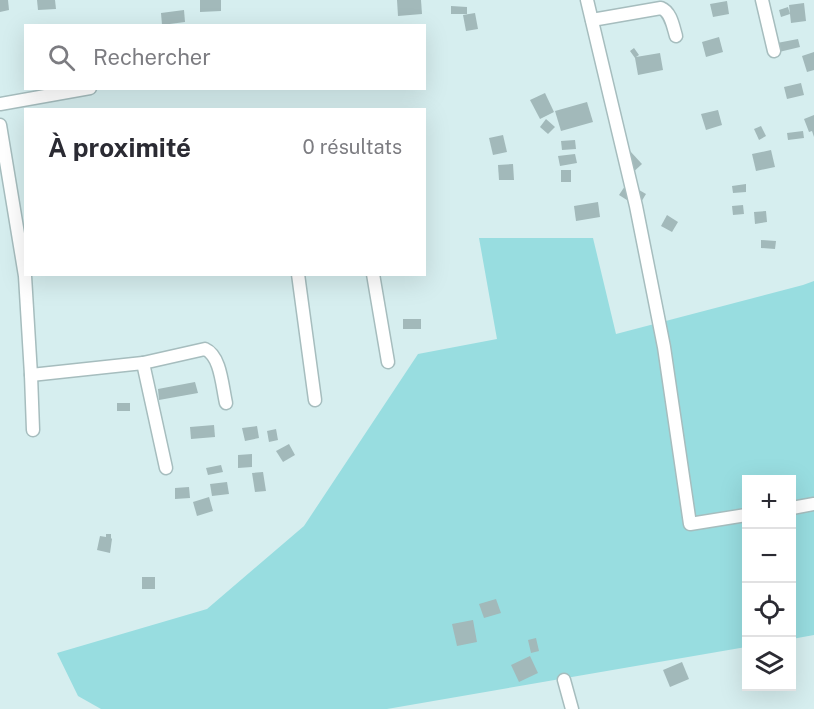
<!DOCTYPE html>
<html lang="fr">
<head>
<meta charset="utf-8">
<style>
  body { margin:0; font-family:"Public Sans",sans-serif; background:#f7f7f7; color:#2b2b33 }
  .controls { position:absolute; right:18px; bottom:18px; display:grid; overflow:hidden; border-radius:0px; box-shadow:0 6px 24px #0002 }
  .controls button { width:54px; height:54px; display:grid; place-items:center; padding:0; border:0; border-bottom:2px solid #e1e1e2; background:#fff; color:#2b2b33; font:30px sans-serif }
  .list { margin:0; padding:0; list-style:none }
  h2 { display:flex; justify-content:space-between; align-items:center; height:78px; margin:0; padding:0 24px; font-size:26px }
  h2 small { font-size:20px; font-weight:400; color:#7c7c81 }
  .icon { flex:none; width:33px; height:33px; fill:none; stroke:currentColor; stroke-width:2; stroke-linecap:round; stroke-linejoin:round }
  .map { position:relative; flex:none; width:814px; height:709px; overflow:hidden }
  .search { position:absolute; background:#fff; box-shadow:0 6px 24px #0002; left:24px; top:24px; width:402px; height:66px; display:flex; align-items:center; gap:15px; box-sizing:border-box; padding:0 21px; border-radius:0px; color:#7c7c81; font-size:22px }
  .panel { position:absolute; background:#fff; box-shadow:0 6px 24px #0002; left:24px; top:108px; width:402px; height:168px; border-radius:0px }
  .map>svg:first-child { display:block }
  .green { fill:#98dde0 }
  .building { fill:#a2b9ba }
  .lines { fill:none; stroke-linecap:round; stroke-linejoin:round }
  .minor-casing { stroke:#a6bdbe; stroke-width:15 }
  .minor { stroke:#fff; stroke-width:12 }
</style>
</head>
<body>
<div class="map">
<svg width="814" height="709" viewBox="0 0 814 709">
  <rect width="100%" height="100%" fill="#d6eeef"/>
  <path class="green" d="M479,238H593L616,334L803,285L814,281V635L792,639V480H746V647L387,709H101L78,696L57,653L207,609L304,526L418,354L497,339Z"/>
  <g class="building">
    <path d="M0,0H8L9,10L0,12Z"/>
    <path d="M37,0H55L56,9L38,10Z"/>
    <path d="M200,0H221V11L200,12Z"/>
    <path d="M397,0H421L422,14L398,16Z"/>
    <path d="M727,1L729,14L713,17L710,4Z"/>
    <path d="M804,3L806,21L791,23L790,14L781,17L779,10L788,7L790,14L789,5Z"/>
    <path d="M451,6L467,7V14H451Z"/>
    <path d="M184,10L185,22L162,25L161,13Z"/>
    <path d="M475,13L478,29L466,31L463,15Z"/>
    <path d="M719,37L723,52L706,57L702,42Z"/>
    <path d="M798,39L800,47L779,52L777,43Z"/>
    <path d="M634,48L639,55L636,57L660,53L663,70L638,75L635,58L630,51Z"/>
    <path d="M814,52V70L807,72L802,56Z"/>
    <path d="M801,83L804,95L787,99L784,87Z"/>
    <path d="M545,93L554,112L540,119L530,100Z"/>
    <path d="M587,102L593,122L561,131L555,111Z"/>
    <path d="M718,110L722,125L706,130L701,114Z"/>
    <path d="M814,115V137L812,131L809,132L804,119Z"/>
    <path d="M546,119L555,127L548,134L540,127Z"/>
    <path d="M761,126L766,136L759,140L754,129Z"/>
    <path d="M803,131L804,138L788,140L787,133Z"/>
    <path d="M503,135L507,152L493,155L489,138Z"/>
    <path d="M575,140L576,149L562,150L561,141Z"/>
    <path d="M771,150L775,167L756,171L752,154Z"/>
    <path d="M630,151L642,164L630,175L618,162Z"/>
    <path d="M575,154L577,163L560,166L558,156Z"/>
    <path d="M513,164L514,180H499L498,165Z"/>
    <rect x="561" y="170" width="10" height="12"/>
    <path d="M627,183L646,194L638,207L619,195Z"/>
    <path d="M746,184V192L733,193L732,186Z"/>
    <path d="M598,202L600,217L576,221L574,206Z"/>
    <path d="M743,205L744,214L733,215L732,206Z"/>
    <path d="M766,211L767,222L755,224L754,212Z"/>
    <path d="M667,215L678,222L672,232L661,226Z"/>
    <path d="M761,240L776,241L775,249L761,248Z"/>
    <rect x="403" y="319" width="18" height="10"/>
    <path d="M195,382L198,393L159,400L158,389Z"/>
    <rect x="117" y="403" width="13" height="8"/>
    <path d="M214,425L215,437L191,439L190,427Z"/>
    <path d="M257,426L259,438L245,441L242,428Z"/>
    <path d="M276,429L278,440L269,442L267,431Z"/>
    <path d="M289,444L295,455L283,462L276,451Z"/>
    <path d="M252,454V467L238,468V455Z"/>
    <path d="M221,465L223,472L208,475L206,468Z"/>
    <path d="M263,472L266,491L255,492L252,473Z"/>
    <path d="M227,482L229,494L212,496L210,484Z"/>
    <path d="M189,487L190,498L175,499V488Z"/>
    <path d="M209,497L213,511L197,516L193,502Z"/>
    <path d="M106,534H111V538L112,539L110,553L97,550L100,536L106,537Z"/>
    <rect x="142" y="577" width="13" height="12"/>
    <path d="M496,599L501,613L484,618L479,604Z"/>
    <path d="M473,620L477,642L457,646L452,624Z"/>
    <path d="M536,638L539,651L531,653L528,640Z"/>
    <path d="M530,656L538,673L519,682L511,665Z"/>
    <path d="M682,662L689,679L670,687L663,670Z"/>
  </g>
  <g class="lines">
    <defs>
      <g id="minor">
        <path d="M587,0L636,206L664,347L690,524L746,515"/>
        <path d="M762,0L774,51"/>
        <path d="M592,20L661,8C671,12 673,26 676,36"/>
        <path d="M0,104L90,88"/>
        <path d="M0,125L25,276L31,375L33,430"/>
        <path d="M298,274L315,400"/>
        <path d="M373,274L388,362"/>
        <path d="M143,363L166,468"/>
        <path d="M31,375L143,363L205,349C221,356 222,386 226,403"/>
        <path d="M792,508L814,504"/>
        <path d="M564,680L572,709"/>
      </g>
    </defs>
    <use href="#minor" class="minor-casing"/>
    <use href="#minor" class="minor"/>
  </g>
</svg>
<div class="controls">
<button>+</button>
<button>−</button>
<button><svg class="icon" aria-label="locate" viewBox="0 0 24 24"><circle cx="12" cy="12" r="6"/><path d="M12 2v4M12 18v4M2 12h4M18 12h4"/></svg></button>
<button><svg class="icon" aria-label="layers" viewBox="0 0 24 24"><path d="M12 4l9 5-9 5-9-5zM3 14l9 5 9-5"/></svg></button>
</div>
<div class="search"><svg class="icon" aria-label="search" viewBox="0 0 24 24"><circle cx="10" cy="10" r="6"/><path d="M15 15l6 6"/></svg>Rechercher</div>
<section class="panel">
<h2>À proximité<small>0 résultats</small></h2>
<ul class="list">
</ul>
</section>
</div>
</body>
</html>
